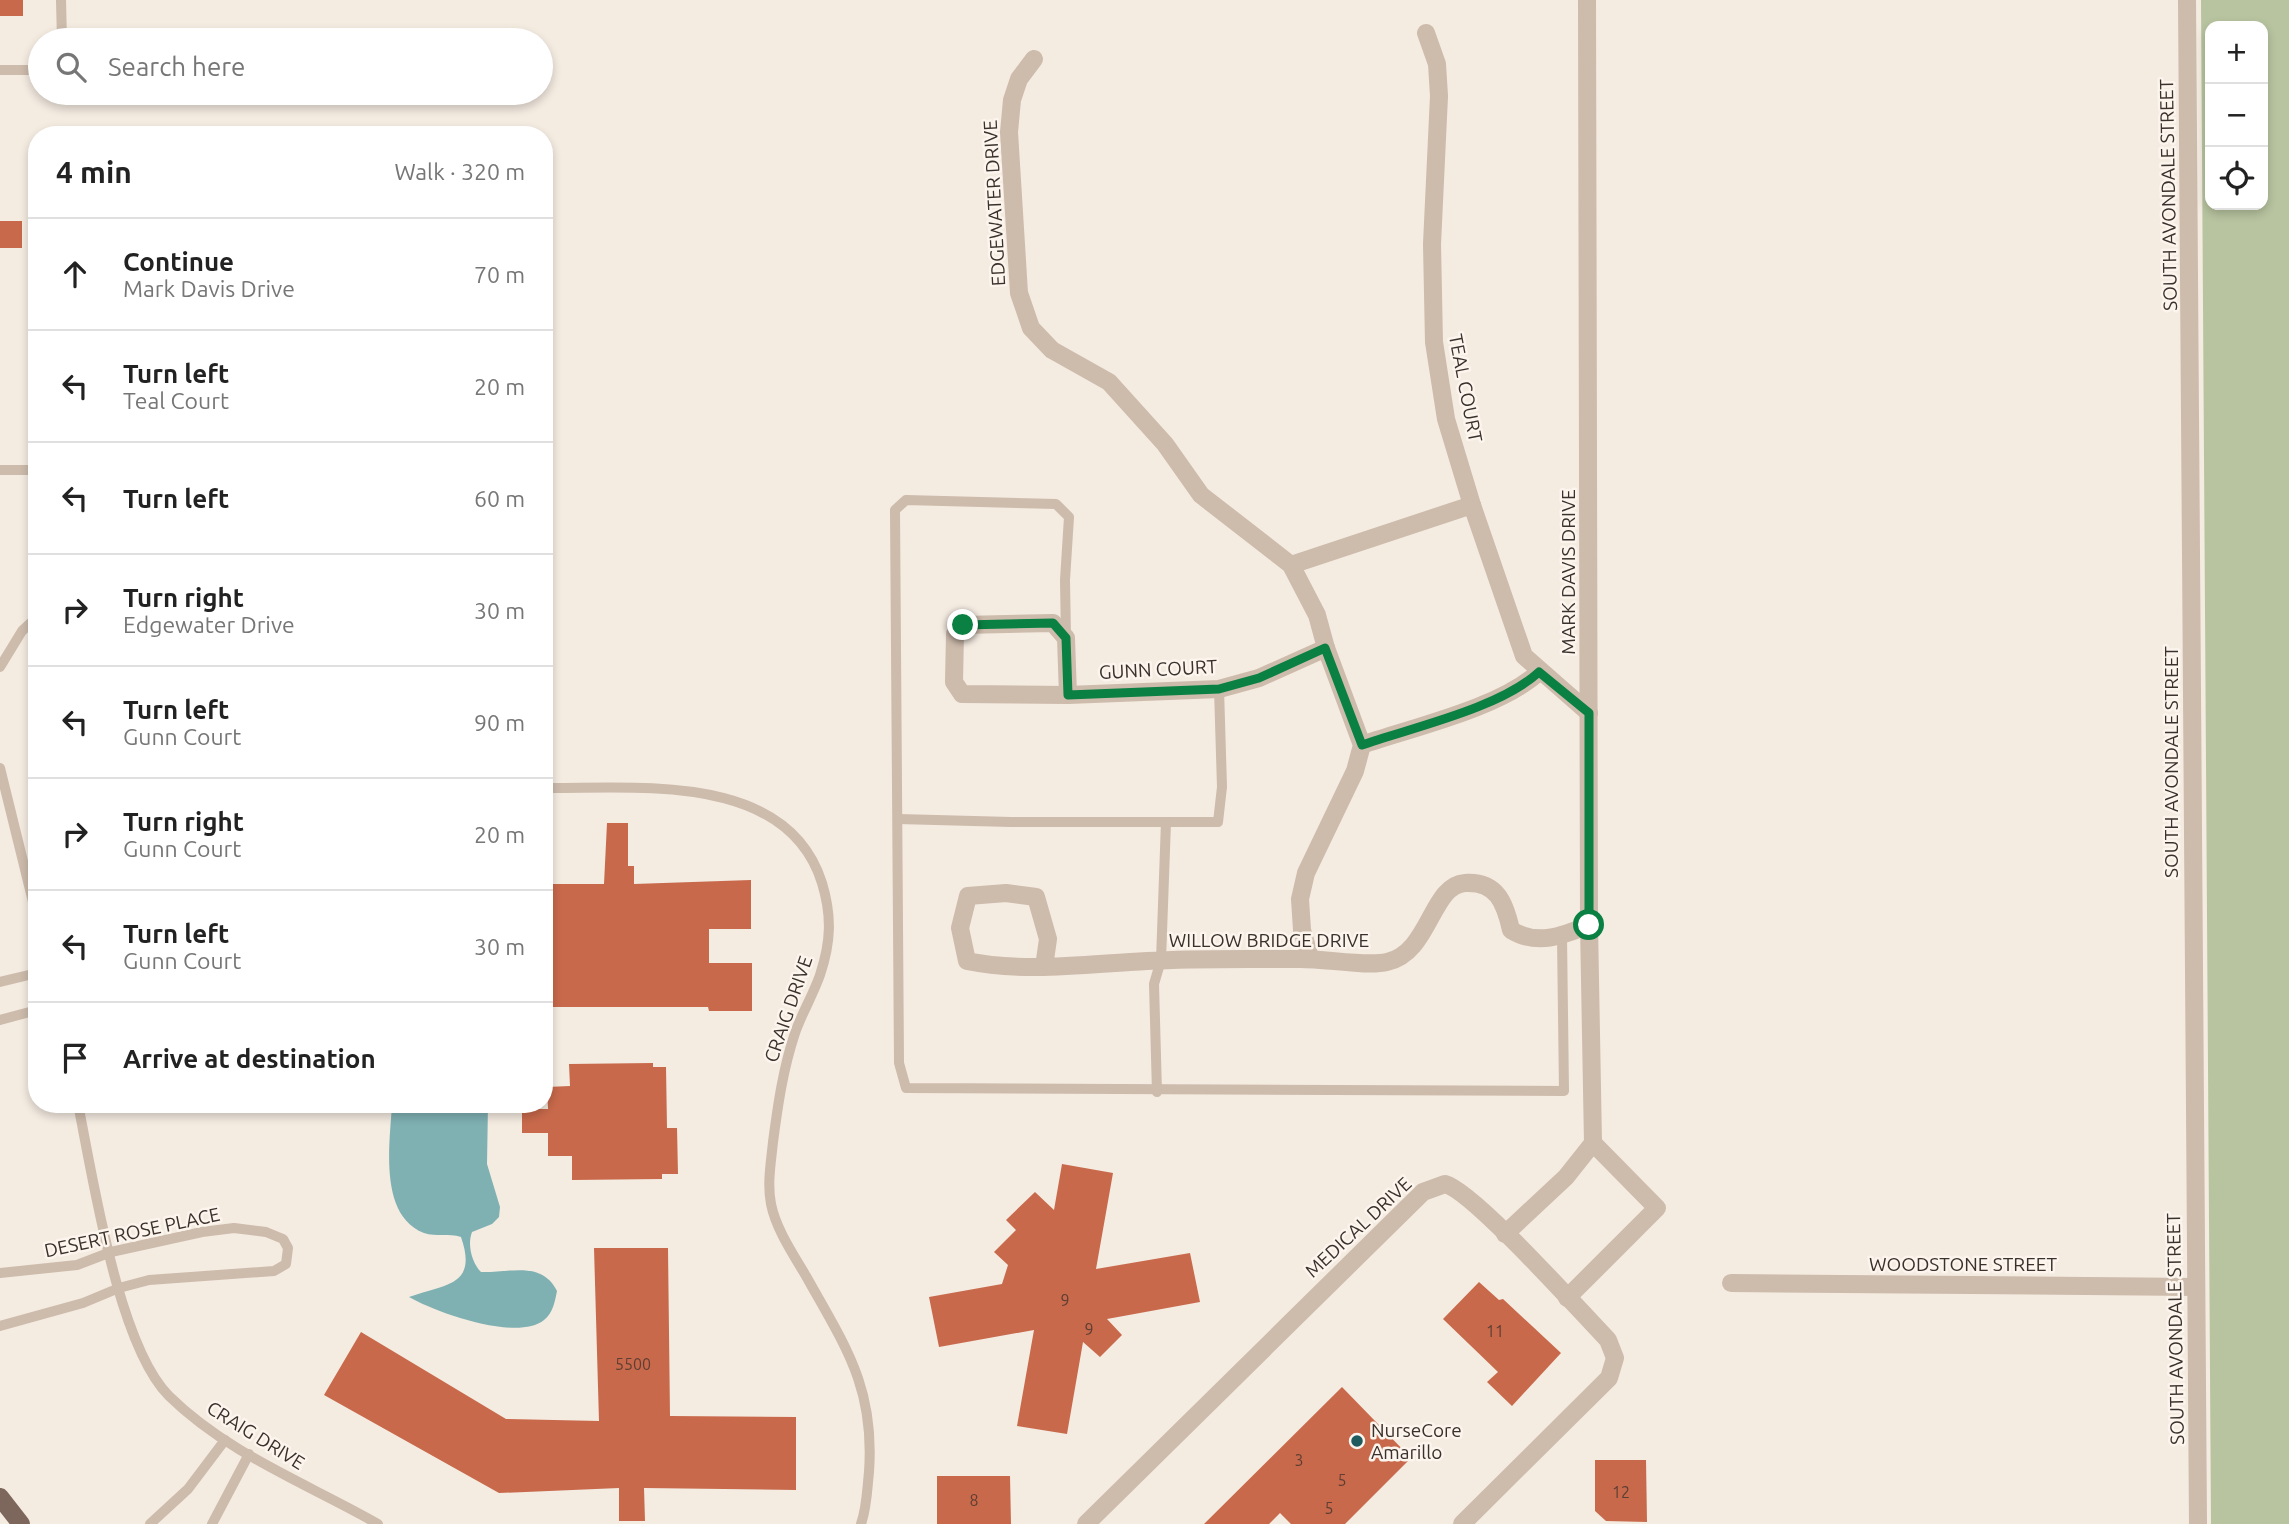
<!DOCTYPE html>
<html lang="en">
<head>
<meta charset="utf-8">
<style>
  body { margin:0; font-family:Ubuntu,sans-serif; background:#f2f2f2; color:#222 }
  .controls { position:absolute; right:21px; top:21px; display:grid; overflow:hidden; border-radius:14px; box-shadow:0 4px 10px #0003 }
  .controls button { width:63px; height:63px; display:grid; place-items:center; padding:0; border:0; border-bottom:2px solid #e0e0e0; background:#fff; color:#222; font:35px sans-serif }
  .stop { position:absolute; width:21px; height:21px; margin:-16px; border:5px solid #0b8043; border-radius:50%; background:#fff }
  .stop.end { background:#0b8043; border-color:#fff; box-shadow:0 2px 7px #0008 }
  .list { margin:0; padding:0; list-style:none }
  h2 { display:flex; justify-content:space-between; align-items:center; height:91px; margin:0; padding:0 28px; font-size:30px }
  h2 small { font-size:23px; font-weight:400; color:#767676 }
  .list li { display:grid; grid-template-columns:46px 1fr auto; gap:21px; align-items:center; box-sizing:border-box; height:112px; padding:0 28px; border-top:2px solid #e0e0e0 }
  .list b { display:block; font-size:26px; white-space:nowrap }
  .list p { margin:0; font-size:23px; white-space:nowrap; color:#767676 }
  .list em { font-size:23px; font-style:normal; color:#767676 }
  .icon { flex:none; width:38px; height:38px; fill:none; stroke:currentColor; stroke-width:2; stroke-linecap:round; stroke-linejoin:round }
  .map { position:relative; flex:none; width:2289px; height:1524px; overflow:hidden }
  .search { position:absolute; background:#fff; box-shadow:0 4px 10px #0003; left:28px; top:28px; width:525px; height:77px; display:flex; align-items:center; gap:18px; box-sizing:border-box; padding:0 24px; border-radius:38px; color:#767676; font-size:26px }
  .panel { position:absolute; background:#fff; box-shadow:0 4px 10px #0003; left:28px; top:126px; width:525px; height:987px; border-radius:28px }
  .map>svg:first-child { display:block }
  .green { fill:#b8c4a0; fill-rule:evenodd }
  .water { fill:#7fb0b2 }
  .building { fill:#c8694b }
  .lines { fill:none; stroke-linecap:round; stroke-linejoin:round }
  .service { stroke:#cdbbac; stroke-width:10 }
  .minor { stroke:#cdbbac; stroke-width:18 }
  .tertiary { stroke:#cdbbac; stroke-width:18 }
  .primary { stroke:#7d675c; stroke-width:18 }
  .route { stroke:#0b8043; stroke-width:9 }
  .poi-dot { fill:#1f5a5e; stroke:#fbf5ee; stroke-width:2.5 }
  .labels { text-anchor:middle; stroke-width:5; stroke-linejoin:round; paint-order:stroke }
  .number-label { font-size:16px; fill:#5e3e33 }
  .street-label { font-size:19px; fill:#3b302b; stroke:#fbf5ee }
  .poi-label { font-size:19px; fill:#3b302b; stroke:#fbf5ee; text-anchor:start }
</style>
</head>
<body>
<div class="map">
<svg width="2289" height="1524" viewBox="0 0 2289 1524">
  <rect width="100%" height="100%" fill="#f4ebe1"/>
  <path class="green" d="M2201,0H2289V1524H2211ZM2210,26H2263V205H2210Z"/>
  <path class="water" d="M392,1104H488L487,1164L500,1207L499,1217L492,1224L472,1232C467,1245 472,1263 481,1272C509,1273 542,1260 557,1291C555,1301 553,1313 544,1320C517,1342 435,1312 409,1297C446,1284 478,1286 461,1237C449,1233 436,1237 424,1233C378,1215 390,1142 392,1104Z"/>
  <g class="building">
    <rect x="0" y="0" width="23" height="16"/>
    <rect x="0" y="221" width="22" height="27"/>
    <path d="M607,823H628V866H634V884L751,880V929H709V963H752V1011H709L708,1007H544V884H604Z"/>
    <path d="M653,1063V1067H666L667,1128H677L678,1174H662V1179L572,1180V1156H548V1133H522V1109H548L547,1087L570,1086L569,1064Z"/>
    <path d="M1062,1164L1113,1173L1096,1269L1190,1253L1200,1302L1107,1319L1122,1335L1100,1357L1083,1342L1067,1434L1017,1426L1034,1330L939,1347L929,1297L1002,1284L1008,1265L994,1252L1016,1230L1006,1220L1035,1192L1054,1210Z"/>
    <path d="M594,1248H668L670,1416L796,1417V1490L644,1488L645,1521H619V1488L499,1493L324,1395L361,1332L506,1419L599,1421Z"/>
    <path d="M1479,1282L1499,1300L1503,1299L1561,1353L1512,1406L1487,1382L1498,1372L1443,1319Z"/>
    <path d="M1342,1387L1411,1458L1345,1524H1291L1280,1513L1269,1524H1204Z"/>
    <path d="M1595,1460H1646L1647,1522L1606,1521L1595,1511Z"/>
    <path d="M937,1476H1010L1011,1524H937Z"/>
  </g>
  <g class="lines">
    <g class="service">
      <path d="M61,0L62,40"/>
      <path d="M0,70H40"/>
      <path d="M0,470H37"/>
      <path d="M1066,638L1065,580L1069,517L1056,504L906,500L895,510L899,1063L906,1088L1564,1091L1562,936"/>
      <path d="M0,667L22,631L37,617"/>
      <path d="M0,768L37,918"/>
      <path d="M544,788C636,789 787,771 822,883C832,916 831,942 820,975C813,995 802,1013 795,1033C783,1069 778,1104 773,1142C771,1162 767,1184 771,1204C776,1229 793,1254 806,1276C845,1346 875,1387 869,1472C867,1490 867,1507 861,1524"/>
      <path d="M898,819L1011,822H1218L1222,787L1219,689"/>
      <path d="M0,982L37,973"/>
      <path d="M0,1020L37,1010"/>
      <path d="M1157,1092L1154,984L1161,960L1166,822"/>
      <path d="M78,1104C93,1178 118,1345 169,1396C228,1454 308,1484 378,1524"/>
      <path d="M0,1273L77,1265L111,1252L202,1232L234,1228L266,1232L283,1239L288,1248L286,1264L274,1271L149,1280L119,1288L83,1303L0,1326"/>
      <path d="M150,1524L188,1489L225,1440"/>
      <path d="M212,1524L249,1454"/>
    </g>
    <g class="minor">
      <path d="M1426,33L1437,64L1439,96L1432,244L1434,342L1446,419L1472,505L1524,656L1589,713"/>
      <path d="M1034,59L1019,79L1012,100L1009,132L1019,293L1031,328L1052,350L1109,382L1165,444L1201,495L1291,565L1317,615L1326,648L1362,745L1355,771L1306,873L1300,899L1302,930L1310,958"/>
      <path d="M1291,565L1472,505"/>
      <path d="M1068,695L1066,638L1053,623L963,625L955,634L954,682L962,694L1068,695L1219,689L1259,678L1326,648"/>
      <path d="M1362,745C1414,727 1500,708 1539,672"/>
      <path d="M1044,967L1048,939L1036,897L1006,893L968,896L960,928L967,961C1026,973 1087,964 1147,961C1197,958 1247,959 1297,959C1322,958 1366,967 1387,962C1430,953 1431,885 1465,883C1497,881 1505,903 1511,930C1537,946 1562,936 1589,925"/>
      <path d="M1505,1234L1566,1177L1593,1143L1589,925L1587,0"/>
      <path d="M1731,1283L2195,1287"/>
      <path d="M1567,1298L1657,1208L1593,1143"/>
      <path d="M1086,1524L1423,1192L1445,1184C1473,1191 1581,1312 1608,1340L1615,1358L1609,1378L1462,1524"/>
    </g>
    <path class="tertiary" d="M2187,0L2198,1524"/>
    <path class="primary" d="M0,1497L21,1524"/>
  </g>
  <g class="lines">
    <path class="route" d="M963,625L1053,623L1066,638L1068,695L1219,689L1259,678L1325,648L1362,745C1414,727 1500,708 1539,672L1589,713V925"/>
  </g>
  <circle class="poi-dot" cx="1357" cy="1441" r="7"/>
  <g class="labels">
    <g class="number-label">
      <text x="1065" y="1306">9</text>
      <text x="1089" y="1335">9</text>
      <text x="1495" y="1337">11</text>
      <text x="633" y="1370">5500</text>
      <text x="1299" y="1466">3</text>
      <text x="1342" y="1486">5</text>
      <text x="1621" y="1498">12</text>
      <text x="974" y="1506">8</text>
      <text x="1329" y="1514">5</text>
    </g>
    <g class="street-label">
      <text transform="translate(2168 195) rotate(-91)" y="7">SOUTH AVONDALE STREET</text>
      <text transform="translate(994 203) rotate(-93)" y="7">EDGEWATER DRIVE</text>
      <text transform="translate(1466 388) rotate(79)" y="7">TEAL COURT</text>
      <text transform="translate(1568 572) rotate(-90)" y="7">MARK DAVIS DRIVE</text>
      <text transform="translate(1158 669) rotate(-3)" y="7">GUNN COURT</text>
      <text transform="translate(2171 762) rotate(-90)" y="7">SOUTH AVONDALE STREET</text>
      <text x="1269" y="947">WILLOW BRIDGE DRIVE</text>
      <text transform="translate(788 1009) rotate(-71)" y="7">CRAIG DRIVE</text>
      <text transform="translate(1358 1227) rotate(-43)" y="7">MEDICAL DRIVE</text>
      <text transform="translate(132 1232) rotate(-12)" y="7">DESERT ROSE PLACE</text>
      <text x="1963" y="1271">WOODSTONE STREET</text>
      <text transform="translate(2175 1329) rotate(-91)" y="7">SOUTH AVONDALE STREET</text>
      <text transform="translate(256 1435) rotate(32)" y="7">CRAIG DRIVE</text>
    </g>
    <g class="poi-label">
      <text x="1371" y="1437">NurseCore<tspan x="1371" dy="22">Amarillo</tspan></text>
    </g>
  </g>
</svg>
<div class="controls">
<button>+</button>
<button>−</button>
<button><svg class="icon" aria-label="locate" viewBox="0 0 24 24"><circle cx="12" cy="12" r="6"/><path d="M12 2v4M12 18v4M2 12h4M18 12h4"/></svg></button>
</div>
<div class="stop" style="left:1589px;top:925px"></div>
<div class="stop end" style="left:963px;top:625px"></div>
<div class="search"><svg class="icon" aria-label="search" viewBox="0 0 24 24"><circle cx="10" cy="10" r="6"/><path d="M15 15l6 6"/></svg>Search here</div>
<section class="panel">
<h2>4 min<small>Walk · 320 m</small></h2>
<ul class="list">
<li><svg class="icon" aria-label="ahead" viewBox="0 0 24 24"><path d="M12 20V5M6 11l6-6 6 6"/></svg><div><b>Continue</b><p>Mark Davis Drive</p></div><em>70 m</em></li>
<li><svg class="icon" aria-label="left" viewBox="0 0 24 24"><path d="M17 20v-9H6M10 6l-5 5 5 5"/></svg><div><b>Turn left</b><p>Teal Court</p></div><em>20 m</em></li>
<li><svg class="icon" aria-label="left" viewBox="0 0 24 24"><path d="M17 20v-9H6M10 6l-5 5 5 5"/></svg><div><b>Turn left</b></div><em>60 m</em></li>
<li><svg class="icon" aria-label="right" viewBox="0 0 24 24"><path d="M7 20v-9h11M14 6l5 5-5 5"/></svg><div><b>Turn right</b><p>Edgewater Drive</p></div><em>30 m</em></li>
<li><svg class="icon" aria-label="left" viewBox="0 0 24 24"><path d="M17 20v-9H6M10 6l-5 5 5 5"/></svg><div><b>Turn left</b><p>Gunn Court</p></div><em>90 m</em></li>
<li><svg class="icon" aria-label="right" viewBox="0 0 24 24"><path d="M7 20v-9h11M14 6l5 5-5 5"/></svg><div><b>Turn right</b><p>Gunn Court</p></div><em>20 m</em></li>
<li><svg class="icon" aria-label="left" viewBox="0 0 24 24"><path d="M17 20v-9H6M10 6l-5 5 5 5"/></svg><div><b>Turn left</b><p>Gunn Court</p></div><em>30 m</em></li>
<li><svg class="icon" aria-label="arrive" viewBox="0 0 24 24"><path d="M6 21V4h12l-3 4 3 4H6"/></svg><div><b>Arrive at destination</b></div></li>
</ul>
</section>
</div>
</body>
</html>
